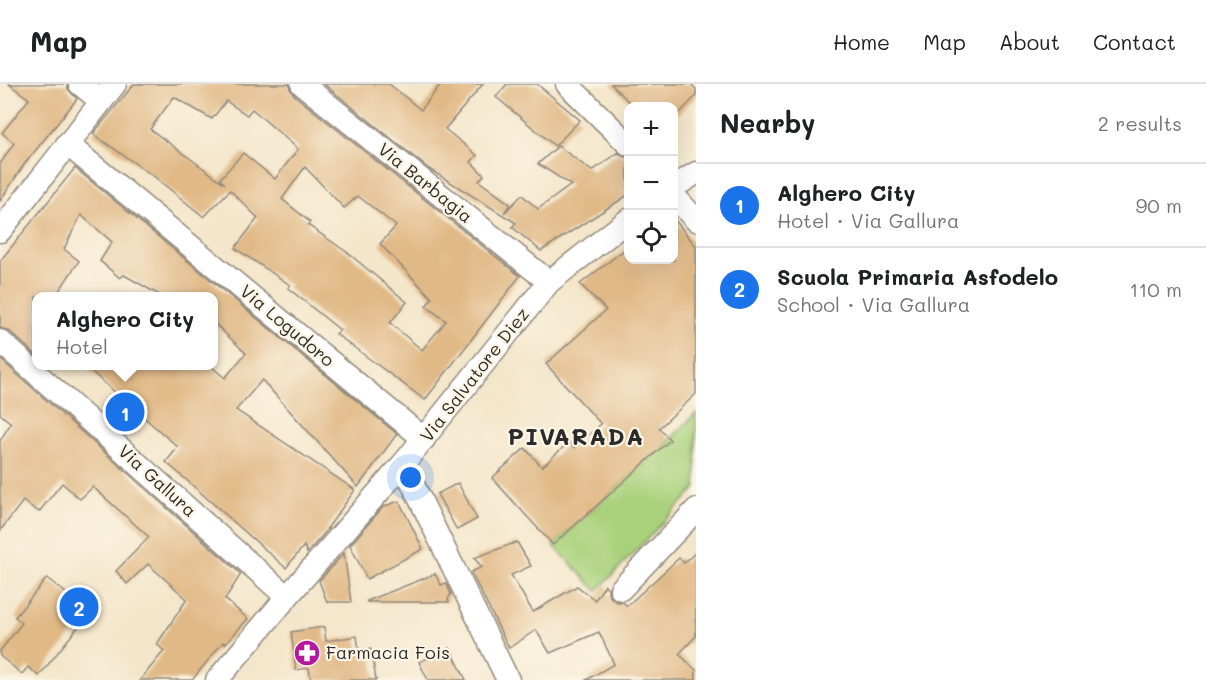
<!DOCTYPE html>
<html lang="en">
<head>
<meta charset="utf-8">
<style>
  body { margin:0; font-family:Mali,sans-serif; background:#f6f6f6; color:#202124 }
  .controls { position:absolute; right:18px; top:18px; display:grid; overflow:hidden; border-radius:12px; box-shadow:0 6px 24px #0002 }
  .controls button { width:54px; height:54px; display:grid; place-items:center; padding:0; border:0; border-bottom:2px solid #e0e0e0; background:#fff; color:#202124; font:30px sans-serif }
  .you { position:absolute; left:411px; top:394px; width:21px; height:21px; margin:-15px; border:4px solid #fff; border-radius:50%; background:#1a73e8; box-shadow:0 0 0 9px #1a73e833 }
  .badge { display:grid; place-items:center; width:39px; height:39px; border-radius:50%; background:#1a73e8; color:#fff; font-size:20px; font-weight:700 }
  .pin { position:absolute; translate:-50% -50%; border:3px solid #fff; box-shadow:0 2px 6px #0006 }
  .popup { position:absolute; left:32px; top:208px; width:186px; height:78px; box-sizing:border-box; display:grid; place-content:center; border-radius:12px; background:#fff; filter:drop-shadow(0 2px 4px #0005); font-size:20px; white-space:nowrap; color:#757577 }
  .popup b { font-size:22px; color:#202124 }
  .popup::after { content:''; position:absolute; left:50%; top:100%; margin-left:-12px; border:12px solid transparent; border-top-color:#fff }
  .list { margin:0; padding:0; list-style:none }
  h2 { display:flex; justify-content:space-between; align-items:center; height:78px; margin:0; padding:0 24px; font-size:26px }
  h2 small { font-size:20px; font-weight:400; color:#757577 }
  .list li { display:grid; grid-template-columns:39px 1fr auto; gap:18px; align-items:center; box-sizing:border-box; height:84px; padding:0 24px; border-top:2px solid #e0e0e0 }
  .list b { display:block; font-size:22px; white-space:nowrap }
  .list p { margin:0; font-size:20px; white-space:nowrap; color:#757577 }
  .list em { font-size:20px; font-style:normal; color:#757577 }
  .icon { flex:none; width:33px; height:33px; fill:none; stroke:currentColor; stroke-width:2; stroke-linecap:round; stroke-linejoin:round }
  .map { position:relative; flex:none; width:696px; height:596px; overflow:hidden }
  header { display:flex; align-items:center; gap:36px; box-sizing:border-box; height:84px; padding:0 30px; background:#fff; border-bottom:2px solid #e0e0e0 }
  header strong { font-size:28px }
  nav { display:flex; gap:33px; margin-inline-start:auto; font-size:21px }
  main { display:flex }
  aside { flex:1; background:#fff }
  .map>svg:first-child { display:block }
  .green { fill:#a9d17b; stroke:#6a7e53; stroke-width:1.5 }
  .building { fill:#e1b987; fill-rule:evenodd }
  .lines { fill:none; stroke-linecap:round; stroke-linejoin:round }
  .street-casing { stroke:#90887b; stroke-width:25 }
  .street { stroke:#fff; stroke-width:22 }
  .labels { text-anchor:middle; stroke-width:4.5; stroke-linejoin:round; paint-order:stroke }
  .street-label { font-size:18px; fill:#2b2b2b; stroke:#fcf5e5 }
  .poi-label { font-size:18px; fill:#2b2b2b; stroke:#fcf5e5; text-anchor:start }
  .district-label { font-size:24px; font-weight:bold; letter-spacing:1.5px; fill:#2b2b2b; stroke:#fcf5e5 }
</style>
</head>
<body>
<header>
<strong>Map</strong>
<nav><a>Home</a><a>Map</a><a>About</a><a>Contact</a></nav>
</header>
<main>
<div class="map">
<svg width="696" height="596" viewBox="0 0 696 596">
  <rect width="100%" height="100%" fill="#fcf5e5"/>
  <filter id="ink" filterUnits="userSpaceOnUse"><feTurbulence type="fractalNoise" baseFrequency=".0167" numOctaves="2"/><feDisplacementMap in="SourceGraphic" scale="12" xChannelSelector="R" yChannelSelector="G"/><feConvolveMatrix kernelMatrix="1 2 1 2 8 2 1 2 1" color-interpolation-filters="sRGB"/></filter>
  <filter id="wash" filterUnits="userSpaceOnUse"><feTurbulence type="fractalNoise" baseFrequency=".008" numOctaves="4" result="noise"/><feDisplacementMap in="SourceGraphic" scale="24" xChannelSelector="R" yChannelSelector="G"/><feGaussianBlur stdDeviation="1.35" result="paint"/><feColorMatrix in="noise" values="0 0 0 0 0 0 0 0 0 0 0 0 0 0 0 0 0 1.4 0 .05"/><feComposite in="paint" operator="in"/></filter>
  <g filter="url(#wash)">
    <rect width="100%" height="100%" fill="#f4e6cb"/>
    <path class="green" d="M696,329V404L597,507L553,461L670,356Z"/>
    <g id="blocks">
      <g class="building">
        <path d="M9,0H67L68,5L77,15L23,82L0,117V80L14,59L2,49L29,15Z"/>
        <path d="M134,0H289L290,5L294,11L520,192L425,316L336,250L340,246L288,204L290,201L235,164L258,134L230,106L204,133L156,94L93,50ZM174,13L212,35L226,17L247,31L252,25L298,65L275,95L243,69L220,95L225,100L150,45ZM305,83L344,124L358,112L396,142L380,160L432,214L426,222L446,237L422,266L390,239L407,218L348,169L308,141L310,138L282,115Z"/>
        <path d="M324,0H389L421,26L441,0H483L445,45L477,71L471,78L484,91L479,97L510,120L504,129L522,111L538,125L571,101L538,80L558,62L592,87L618,69L624,73H627L628,75V111L541,167L512,143L516,139L429,85Z"/>
        <path d="M507,0H537L580,36L555,62L496,13Z"/>
        <path d="M611,0H691L696,5V12L674,35V22H633Z"/>
        <path d="M75,84L397,350L358,403L262,296L236,326L355,406L326,446L329,444L307,469L304,462L286,484L166,378L178,363L85,282H211L225,294L246,269L213,238V213H163L124,191L120,194L100,177L112,158L81,131L64,165L79,177L55,213H36V271L9,247L0,244V177Z"/>
        <path d="M674,135L696,162V310L659,344L670,356L553,461L492,394L525,364L542,383L569,358L574,364L601,340L546,280L606,226L580,200L628,163V176H674Z"/>
        <path d="M0,275L241,490L225,515L248,535L225,560L223,558L192,596H140L164,567L157,560L187,515L148,480L127,500L116,487L149,453L93,403L80,415L62,399L39,428L23,417L0,447V357L11,339L0,330Z"/>
        <path d="M458,399L477,435L457,446L437,410Z"/>
        <path d="M399,417L423,465L367,495L350,461L383,423Z"/>
        <path d="M517,458L531,482L511,491L533,528L577,502L595,516L605,501L608,504V509L612,515L617,518H623L627,522L679,474L684,479L696,468V552L679,570L696,586V596H586L614,580L599,548L550,569L536,546L509,564L471,488L482,483L474,474Z"/>
        <path d="M344,469L351,518H327L319,497Z"/>
        <path d="M435,490L441,501L446,499L451,510L448,515L449,518H367V517Z"/>
        <path d="M47,494L72,514L77,509L94,523L39,592L28,583L22,590L0,572V567L22,539L15,533Z"/>
        <path d="M324,543L326,557L357,552L359,567L371,565L376,596H311L309,584L296,586L291,548Z"/>
        <path d="M450,564L466,596H428L419,578Z"/>
      </g>
    </g>
  </g>
  <g filter="url(#ink)">
    <use href="#blocks" fill-opacity="0" stroke="#90887b" stroke-width="1.5"/>
    <g class="lines">
      <defs>
        <g id="street">
          <path d="M80,0L101,17"/>
          <path d="M302,0L549,198"/>
          <path d="M567,0L628,60"/>
          <path d="M67,60L424,355"/>
          <path d="M674,103L696,89"/>
          <path d="M674,112L696,136"/>
          <path d="M0,147L115,0"/>
          <path d="M0,257L287,513"/>
          <path d="M403,380L508,596"/>
          <path d="M621,505L696,426"/>
          <path d="M217,596L287,513L403,380L549,198L628,136"/>
        </g>
      </defs>
      <use href="#street" class="street-casing"/>
      <use href="#street" class="street"/>
    </g>
  </g>
  <defs>
    <symbol id="pharmacy-disc" viewBox="-11 -11 22 22"><circle r="9.5" fill="#b5179e" stroke="#fcf5e5"/><path d="M-2-6h4v4h4v4h-4v4h-4v-4h-4v-4h4Z" fill="#fff"/></symbol>
  </defs>
  <g fill-rule="evenodd">
    <use href="#pharmacy-disc" x="292" y="554" width="30" height="30"/>
  </g>
  <g class="labels">
    <g class="street-label">
      <text transform="translate(425 99) rotate(39)" y="6">Via Barbagia</text>
      <text transform="translate(287 242) rotate(40)" y="6">Via Logudoro</text>
      <text transform="translate(475 291) rotate(-52)" y="6">Via Salvatore Diez</text>
      <text transform="translate(157 397) rotate(42)" y="6">Via Gallura</text>
    </g>
    <g class="poi-label">
      <text x="326" y="575">Farmacia Fois</text>
    </g>
    <g class="district-label">
      <text x="576" y="361">PIVARADA</text>
    </g>
  </g>
</svg>
<div class="controls">
<button>+</button>
<button>−</button>
<button><svg class="icon" aria-label="locate" viewBox="0 0 24 24"><circle cx="12" cy="12" r="6"/><path d="M12 2v4M12 18v4M2 12h4M18 12h4"/></svg></button>
</div>
<div class="you"></div>
<div class="pin badge" style="left:125px;top:328px">1</div>
<div class="popup"><b>Alghero City</b>Hotel</div>
<div class="pin badge" style="left:79px;top:523px">2</div>
</div>
<aside>
<h2>Nearby<small>2 results</small></h2>
<ul class="list">
<li><span class="badge">1</span><div><b>Alghero City</b><p>Hotel · Via Gallura</p></div><em>90 m</em></li>
<li><span class="badge">2</span><div><b>Scuola Primaria Asfodelo</b><p>School · Via Gallura</p></div><em>110 m</em></li>
</ul>
</aside>
</main>
</body>
</html>
